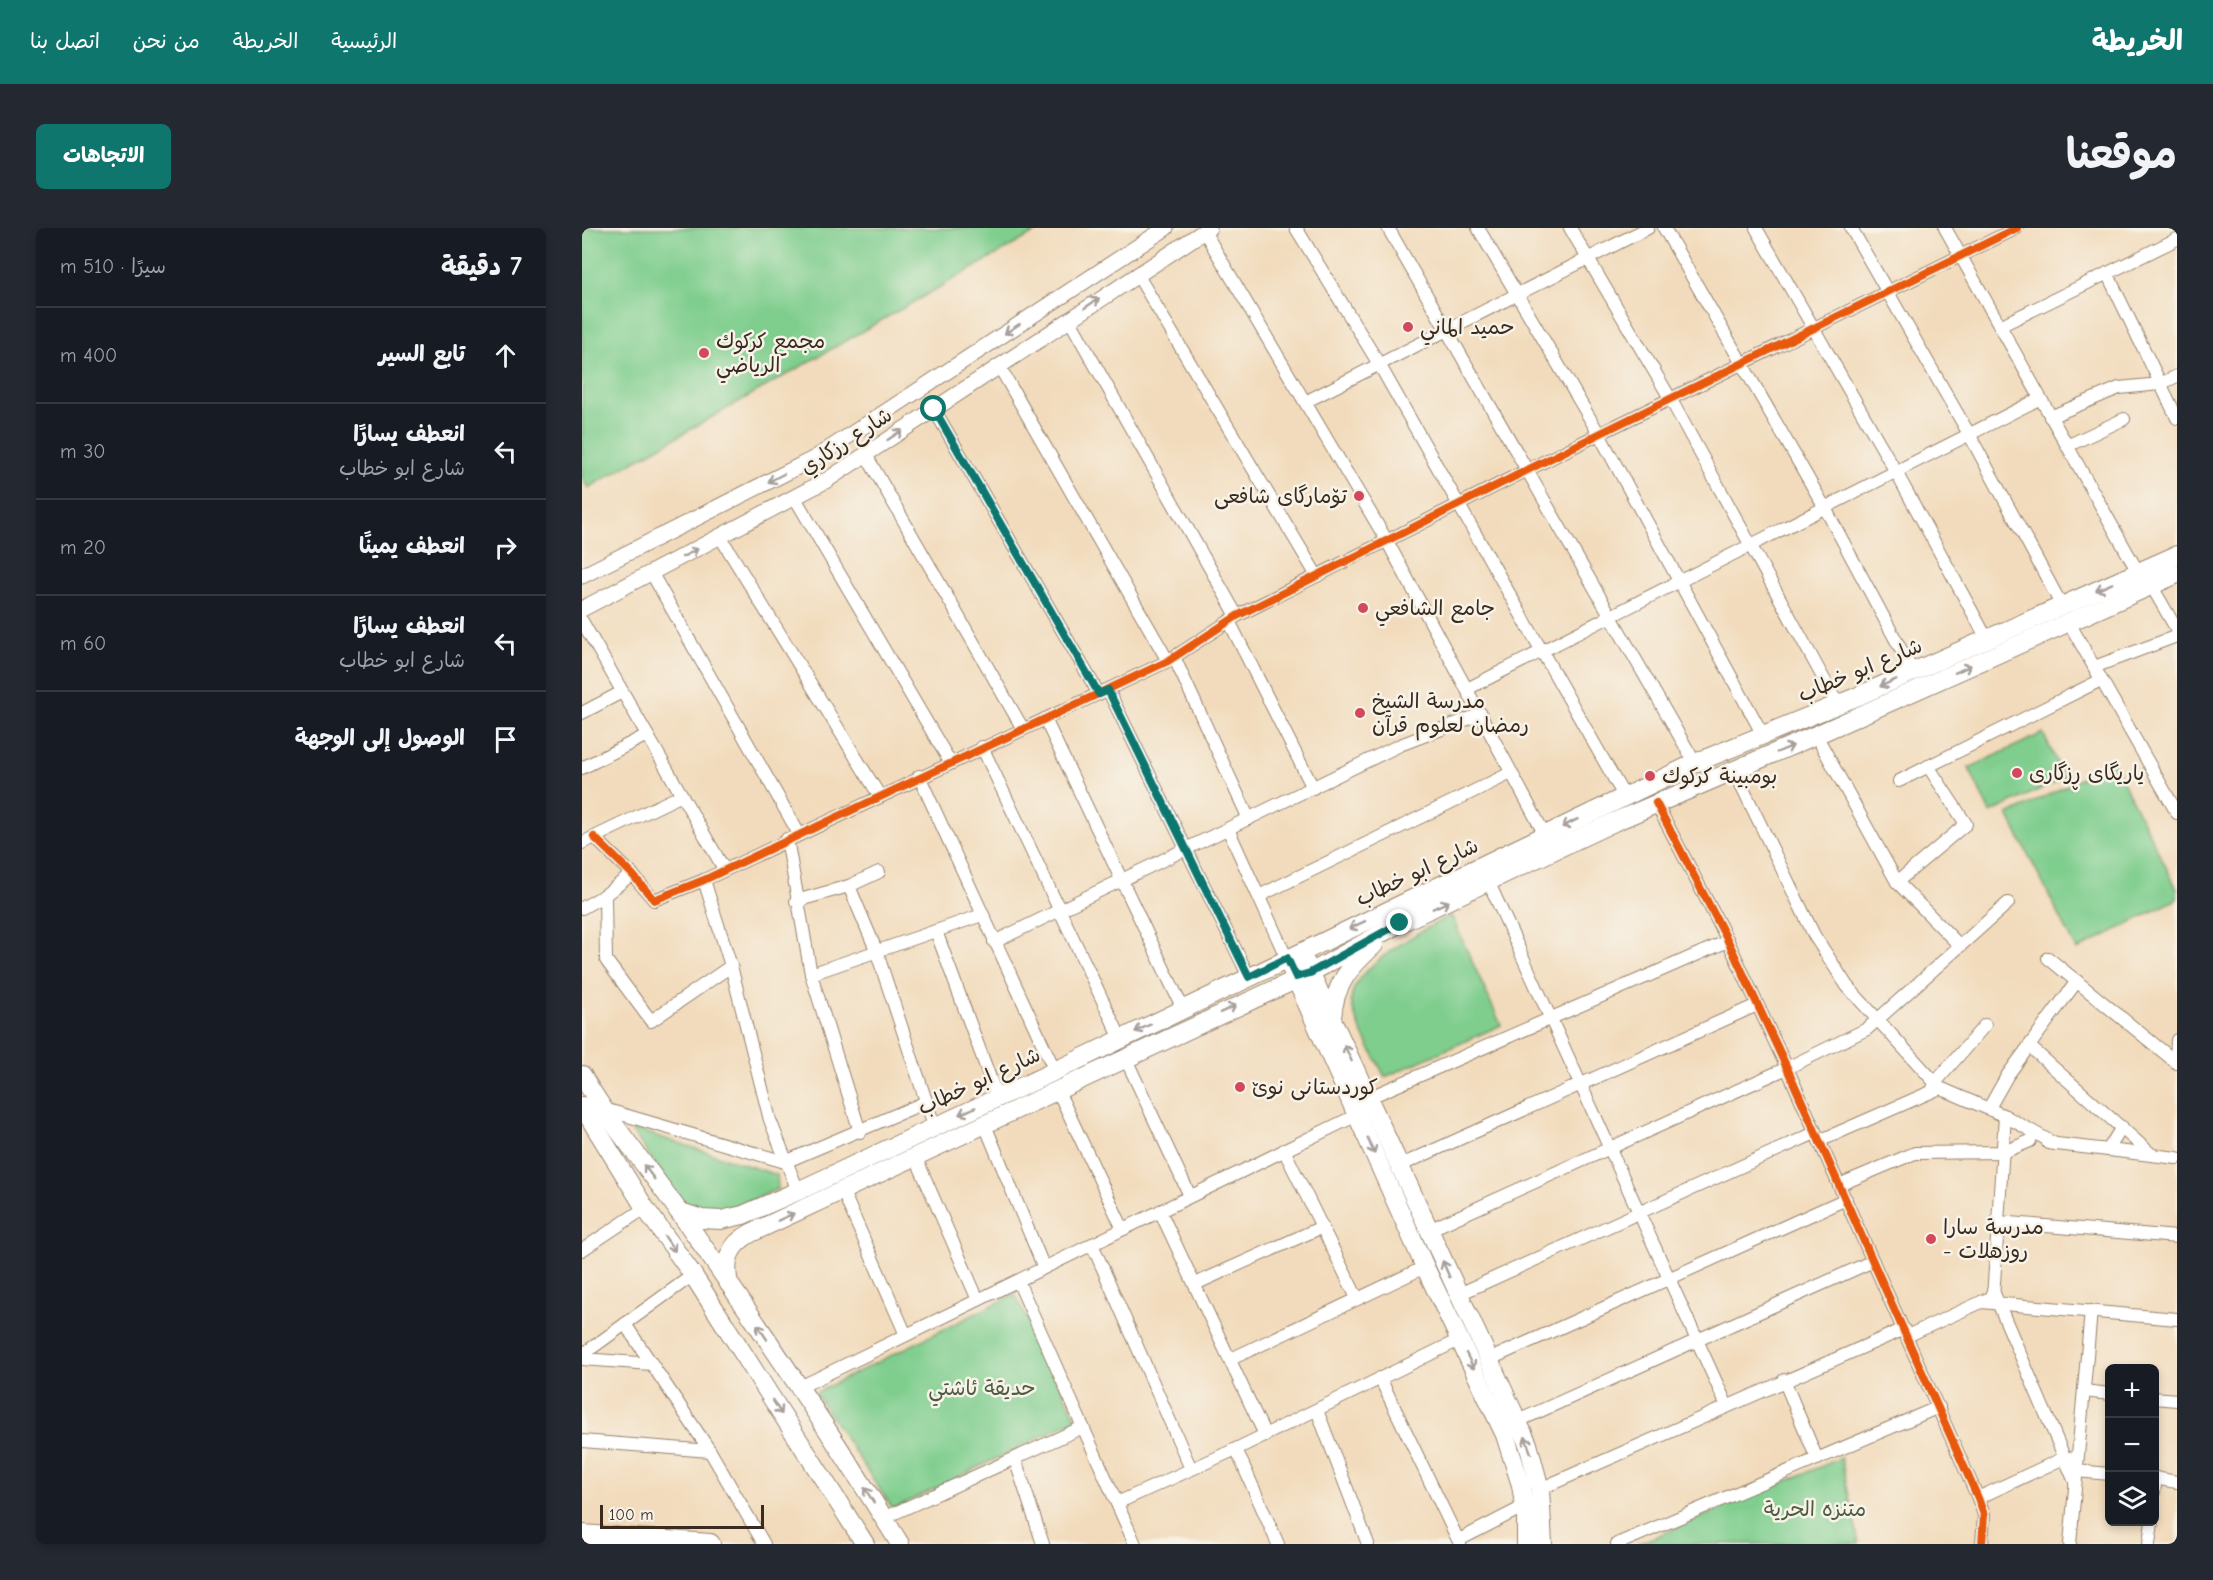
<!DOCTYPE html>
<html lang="ar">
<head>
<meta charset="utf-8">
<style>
  body { margin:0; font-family:"Comic Neue","Playpen Sans Arabic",sans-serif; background:#242831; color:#f1f3f6; direction:rtl }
  .controls { position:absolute; right:18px; bottom:18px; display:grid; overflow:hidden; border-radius:9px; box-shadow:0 3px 9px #0003 }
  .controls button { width:54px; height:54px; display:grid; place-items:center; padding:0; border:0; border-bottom:2px solid #363941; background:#171b24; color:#f1f3f6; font:30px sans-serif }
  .scale { position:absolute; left:18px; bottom:15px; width:164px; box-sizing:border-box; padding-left:6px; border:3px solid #3b2a1e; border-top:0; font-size:16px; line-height:21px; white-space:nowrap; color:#3b2a1e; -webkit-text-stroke:4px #f7f3e8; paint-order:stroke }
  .stop { position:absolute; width:18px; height:18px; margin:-14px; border:4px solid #0f766e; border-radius:50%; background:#fff }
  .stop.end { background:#0f766e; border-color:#fff; box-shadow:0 2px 6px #0008 }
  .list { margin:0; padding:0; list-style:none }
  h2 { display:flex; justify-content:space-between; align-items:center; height:78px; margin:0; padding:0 24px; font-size:26px }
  h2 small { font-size:20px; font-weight:400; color:#9ea1a6 }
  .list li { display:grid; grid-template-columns:39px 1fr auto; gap:18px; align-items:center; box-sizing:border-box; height:96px; padding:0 24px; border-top:2px solid #363941 }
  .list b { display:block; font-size:22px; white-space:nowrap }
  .list p { margin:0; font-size:20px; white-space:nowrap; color:#9ea1a6 }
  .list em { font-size:20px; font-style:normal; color:#9ea1a6 }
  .icon { flex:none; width:33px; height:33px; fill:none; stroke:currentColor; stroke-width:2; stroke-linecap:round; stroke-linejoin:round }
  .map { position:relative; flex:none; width:1595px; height:1316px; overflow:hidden; direction:ltr; border-radius:9px }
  header { display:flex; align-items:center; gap:36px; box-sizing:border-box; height:84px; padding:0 30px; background:#0f766e; color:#fff }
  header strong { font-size:28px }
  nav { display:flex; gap:33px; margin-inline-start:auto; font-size:21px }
  .intro { display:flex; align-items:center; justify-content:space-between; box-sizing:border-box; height:144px; padding:0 36px }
  h1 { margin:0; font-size:42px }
  .button { padding:15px 27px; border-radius:9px; background:#0f766e; color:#fff; font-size:21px; font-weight:700 }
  main { display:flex; gap:36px; padding:0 36px }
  aside { flex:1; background:#171b24; border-radius:9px; box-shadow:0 3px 9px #0003 }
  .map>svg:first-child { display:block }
  .green { fill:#7fce8e; stroke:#5d7c56; stroke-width:1.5 }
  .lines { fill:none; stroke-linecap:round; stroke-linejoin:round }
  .minor-casing { stroke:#96826d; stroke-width:14 }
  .tertiary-casing { stroke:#96826d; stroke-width:17 }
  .secondary-casing { stroke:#96826d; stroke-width:20 }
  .primary-casing { stroke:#96826d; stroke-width:22 }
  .minor { stroke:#fff; stroke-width:12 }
  .tertiary { stroke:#fff; stroke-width:15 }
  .secondary { stroke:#fff; stroke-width:18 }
  .primary { stroke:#fff; stroke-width:20 }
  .cycleway-casing { stroke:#f7f3e8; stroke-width:11 }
  .cycleway { stroke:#e8590c; stroke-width:8 }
  .oneway { stroke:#a79f9a }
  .route { stroke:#0f766e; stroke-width:8 }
  .poi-dot { fill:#d1495b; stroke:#f7f3e8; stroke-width:2 }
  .labels { text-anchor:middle; stroke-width:5; stroke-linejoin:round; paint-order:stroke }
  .poi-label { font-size:21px; fill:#3b2a1e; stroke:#f7f3e8; text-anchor:start }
  .street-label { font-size:21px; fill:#3b2a1e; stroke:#f7f3e8 }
  .park-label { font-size:21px; fill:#4f5b40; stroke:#f7f3e8 }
</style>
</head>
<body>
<header>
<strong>الخريطة</strong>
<nav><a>الرئيسية</a><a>الخريطة</a><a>من نحن</a><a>اتصل بنا</a></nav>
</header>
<div class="intro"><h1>موقعنا</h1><a class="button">الاتجاهات</a></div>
<main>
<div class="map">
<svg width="1595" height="1316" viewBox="0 0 1595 1316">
  <rect width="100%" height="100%" fill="#f7f3e8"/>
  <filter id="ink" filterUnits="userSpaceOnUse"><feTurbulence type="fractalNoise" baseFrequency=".0167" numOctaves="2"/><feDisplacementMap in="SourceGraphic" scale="12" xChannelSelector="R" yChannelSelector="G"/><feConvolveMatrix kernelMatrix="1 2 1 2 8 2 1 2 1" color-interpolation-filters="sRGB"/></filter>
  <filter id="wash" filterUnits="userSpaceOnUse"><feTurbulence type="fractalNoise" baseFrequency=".008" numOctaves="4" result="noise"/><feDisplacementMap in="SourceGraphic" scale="24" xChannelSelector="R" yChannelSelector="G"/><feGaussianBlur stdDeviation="1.35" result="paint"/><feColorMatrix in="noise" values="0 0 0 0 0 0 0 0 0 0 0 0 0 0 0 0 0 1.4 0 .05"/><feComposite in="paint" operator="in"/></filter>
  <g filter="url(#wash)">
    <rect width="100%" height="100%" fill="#f2dbbc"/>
    <g class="green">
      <path d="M0,0H461L6,260L0,250Z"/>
      <path d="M1461,505L1482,550L1408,585L1387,540Z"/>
      <path d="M1531,534L1595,661V671L1495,722L1426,587Z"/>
      <path d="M869,687L919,797L803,849C793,828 775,800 770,777C761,743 844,700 869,687Z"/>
      <path d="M47,899L195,947L196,961C161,975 138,992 100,974Z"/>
      <path d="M433,1066L495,1191L311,1281L233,1165Z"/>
      <path d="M1259,1230L1277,1316H1056Z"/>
    </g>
  </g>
  <g filter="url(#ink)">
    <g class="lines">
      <defs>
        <g id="minor">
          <path d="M714,0L797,136L1042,568"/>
          <path d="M806,0L1113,535"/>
          <path d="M896,0L1017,206L1181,507"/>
          <path d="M988,0L1088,170L1256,477"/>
          <path d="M1082,0L1243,280L1331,444"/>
          <path d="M1174,0L1314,244L1405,411"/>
          <path d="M1269,0L1387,206L1480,378"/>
          <path d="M1363,0L1556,344"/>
          <path d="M622,3L805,313L963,607"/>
          <path d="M1525,45L1595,190"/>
          <path d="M555,46L735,348"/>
          <path d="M487,91L655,388"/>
          <path d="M1418,98L1595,11"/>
          <path d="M417,138L586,433"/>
          <path d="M725,173L1066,0"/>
          <path d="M352,181L517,466"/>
          <path d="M1468,189L1537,160L1578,156L1595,148"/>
          <path d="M1485,218L1542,191"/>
          <path d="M284,227L441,501"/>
          <path d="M213,270L368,534"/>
          <path d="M139,310L297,567"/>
          <path d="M69,344L217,606"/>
          <path d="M1569,357L1595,402"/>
          <path d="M0,393L142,641"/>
          <path d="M647,393L731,560"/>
          <path d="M1486,393L1595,585"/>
          <path d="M592,429L667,591"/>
          <path d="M1512,439L1595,408"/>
          <path d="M885,461L1457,171"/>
          <path d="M526,462L667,749"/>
          <path d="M0,485L40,464"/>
          <path d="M463,491L601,781"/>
          <path d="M1234,507L1315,654L1378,718"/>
          <path d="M400,519L539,811"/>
          <path d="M0,540L65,507"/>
          <path d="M1152,542L1232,707L1265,758L1358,860L1423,888L1473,916"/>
          <path d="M337,548L473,843"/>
          <path d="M1317,553L1519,452"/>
          <path d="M1074,575L1146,713L1205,840L1396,1270L1402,1287L1400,1316"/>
          <path d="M646,601L705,731"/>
          <path d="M12,609L50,646L72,672L122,652L586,433L655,388L1017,206L1435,0"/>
          <path d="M205,611L229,746L278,904"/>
          <path d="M0,615L100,567"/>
          <path d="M1315,654L1384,596L1346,538"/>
          <path d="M907,655L1145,1178"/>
          <path d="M267,658L294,722L352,897"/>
          <path d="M23,667L24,732L69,793L149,738L122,652"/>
          <path d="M677,668L929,545"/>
          <path d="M214,673L267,658L297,644"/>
          <path d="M0,680L23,667L50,646"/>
          <path d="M354,703L415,869"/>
          <path d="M412,714L818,517L899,486"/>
          <path d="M1466,730L1595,835"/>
          <path d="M149,738L188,892L216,963"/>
          <path d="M229,746L400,687"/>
          <path d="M1447,818L1569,926"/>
          <path d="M543,829L608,968"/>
          <path d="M1594,834L1595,812"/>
          <path d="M476,863L541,1001"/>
          <path d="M1350,863L1353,855L1403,797"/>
          <path d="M786,870L1146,713"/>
          <path d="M1407,880L1425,848L1495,753"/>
          <path d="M22,881L203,934L344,874"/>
          <path d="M403,897L462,1040"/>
          <path d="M1237,913L1358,860"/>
          <path d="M1466,915L1595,930"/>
          <path d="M702,922L775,1070"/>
          <path d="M1526,922L1540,899"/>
          <path d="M334,930L396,1072"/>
          <path d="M817,938L1175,777"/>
          <path d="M1257,957L1333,925L1422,924L1448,913"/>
          <path d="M261,964L324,1107"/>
          <path d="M578,983L683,1207"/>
          <path d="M1416,994L1595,1009"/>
          <path d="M847,1002L1205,840L1285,801L1426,675"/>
          <path d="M510,1016L609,1241"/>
          <path d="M0,1022L63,980"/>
          <path d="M436,1053L553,1316"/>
          <path d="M613,1056L740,999"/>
          <path d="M1411,1063L1493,1254"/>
          <path d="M875,1067L1233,905"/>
          <path d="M1411,1070L1423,888"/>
          <path d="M1399,1074L1595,1091"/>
          <path d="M43,1096L128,1223L182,1316"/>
          <path d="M1325,1108L1406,1071"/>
          <path d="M0,1127L111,1047"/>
          <path d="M0,1131L70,1136"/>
          <path d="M649,1131L843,1039"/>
          <path d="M906,1132L1264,971"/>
          <path d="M798,1150L878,1316"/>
          <path d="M1202,1152L1235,1231"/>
          <path d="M218,1159L775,887"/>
          <path d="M1502,1163L1528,1166"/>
          <path d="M1572,1170L1595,1172"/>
          <path d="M735,1182L786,1316"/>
          <path d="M936,1193L1291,1033"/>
          <path d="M0,1213L128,1223"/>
          <path d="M654,1221L696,1316"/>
          <path d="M433,1231L461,1316"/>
          <path d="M1489,1238L1494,1243L1528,1246"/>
          <path d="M1572,1250L1595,1254"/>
          <path d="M958,1261L1322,1101"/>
          <path d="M1572,1264L1574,1250"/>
          <path d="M1396,1270L1482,1230H1488"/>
          <path d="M535,1275L654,1221L877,1112"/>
          <path d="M302,1290L501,1199"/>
          <path d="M877,1312L943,1278"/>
          <path d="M1035,1316L1357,1179"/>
          <path d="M1488,1316L1509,1083"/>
          <path d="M1567,1316L1570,1294"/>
        </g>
        <g id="tertiary">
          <path d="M0,348L233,230L584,0"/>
          <path d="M0,381L245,252L627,0"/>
        </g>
        <g id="secondary">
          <path d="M724,735L946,1216L958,1261L961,1316"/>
          <path d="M709,740L843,1039L923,1207L939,1257L944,1289V1316"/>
          <path d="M750,790C752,756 768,739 792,717"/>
          <path d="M0,847C28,896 66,939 98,985C174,1093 248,1203 318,1316"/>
          <path d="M0,878L63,980L111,1047L283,1316"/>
          <path d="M96,983L120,991L139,992L161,987L216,963L473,843L1113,535L1274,469L1595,327"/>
          <path d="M147,1056C142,1032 147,1017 169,1005L728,745L818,695L1032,594L1234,507L1595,346"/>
        </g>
        <path id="primary" d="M0,1307L128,1316"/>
      </defs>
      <use href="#minor" class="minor-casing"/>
      <use href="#tertiary" class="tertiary-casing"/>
      <use href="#secondary" class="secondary-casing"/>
      <use href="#primary" class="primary-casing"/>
      <use href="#minor" class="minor"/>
      <use href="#tertiary" class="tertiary"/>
      <use href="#secondary" class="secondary"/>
      <use href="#primary" class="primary"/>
      <defs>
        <g id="cycleway">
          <path d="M1074,575L1146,713L1205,840L1396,1270L1402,1287L1400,1316"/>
          <path d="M12,609L50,646L72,672L122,652L586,433L655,388L1017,206L1435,0"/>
        </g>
      </defs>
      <use href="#cycleway" class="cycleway-casing"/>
      <use href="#cycleway" class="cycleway"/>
    </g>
    <defs><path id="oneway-shaft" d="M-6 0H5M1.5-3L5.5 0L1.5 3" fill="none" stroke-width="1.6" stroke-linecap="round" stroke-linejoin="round" transform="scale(1.5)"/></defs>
    <g class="oneway">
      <use href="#oneway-shaft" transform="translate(510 75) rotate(-34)"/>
      <use href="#oneway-shaft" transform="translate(430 101) rotate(147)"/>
      <use href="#oneway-shaft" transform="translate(313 207) rotate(-34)"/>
      <use href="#oneway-shaft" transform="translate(194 250) rotate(152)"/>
      <use href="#oneway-shaft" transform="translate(108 325) rotate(-27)"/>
      <use href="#oneway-shaft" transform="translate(1522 359) rotate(156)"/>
      <use href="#oneway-shaft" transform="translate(1381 441) rotate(-25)"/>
      <use href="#oneway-shaft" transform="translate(1306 455) rotate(156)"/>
      <use href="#oneway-shaft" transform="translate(1203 521) rotate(-23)"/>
      <use href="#oneway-shaft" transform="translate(988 595) rotate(153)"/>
      <use href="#oneway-shaft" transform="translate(859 677) rotate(-24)"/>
      <use href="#oneway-shaft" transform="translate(775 697) rotate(155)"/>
      <use href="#oneway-shaft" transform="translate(646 781) rotate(-25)"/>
      <use href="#oneway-shaft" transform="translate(561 800) rotate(154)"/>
      <use href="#oneway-shaft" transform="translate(766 825) rotate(-114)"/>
      <use href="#oneway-shaft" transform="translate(385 883) rotate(156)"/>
      <use href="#oneway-shaft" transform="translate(789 918) rotate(66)"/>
      <use href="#oneway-shaft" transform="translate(67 944) rotate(-127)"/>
      <use href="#oneway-shaft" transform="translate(204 989) rotate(-24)"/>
      <use href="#oneway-shaft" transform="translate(88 1016) rotate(55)"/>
      <use href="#oneway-shaft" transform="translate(864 1041) rotate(-113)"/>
      <use href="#oneway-shaft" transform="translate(180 1104) rotate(-124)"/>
      <use href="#oneway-shaft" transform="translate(888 1133) rotate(63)"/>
      <use href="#oneway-shaft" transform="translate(195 1179) rotate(57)"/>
      <use href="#oneway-shaft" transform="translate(946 1217) rotate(-110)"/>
      <use href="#oneway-shaft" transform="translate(287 1267) rotate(-123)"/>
    </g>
  </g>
  <g class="lines" filter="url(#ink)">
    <path class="route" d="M352,181L517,466L526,462L667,749L705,730L714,749L728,745L818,695"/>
  </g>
  <g class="poi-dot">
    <circle cx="826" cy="99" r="6"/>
    <circle cx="122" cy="125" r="6"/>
    <circle cx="777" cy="268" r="6"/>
    <circle cx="781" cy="380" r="6"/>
    <circle cx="778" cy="485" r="6"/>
    <circle cx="1435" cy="545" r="6"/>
    <circle cx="1068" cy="548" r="6"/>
    <circle cx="658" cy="859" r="6"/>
    <circle cx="1349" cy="1011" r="6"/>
  </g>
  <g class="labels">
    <g class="poi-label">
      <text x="838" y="106">حميد الماني</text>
      <text x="134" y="120">مجمع كركوك<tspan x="134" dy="24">الرياضي</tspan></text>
      <text x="765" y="275" text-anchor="end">تۆمارگاى شافعى</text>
      <text x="793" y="387">جامع الشافعي</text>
      <text x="790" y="480">مدرسة الشيخ<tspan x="790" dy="24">رمضان لعلوم قرآن</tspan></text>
      <text x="1447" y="552">یاریگای ڕزگاری</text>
      <text x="1080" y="555">بومبينة كركوك</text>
      <text x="670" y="866">کوردستانی نوێ</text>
      <text x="1361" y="1006">مدرسة سارا<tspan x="1361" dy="24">- روزهلات</tspan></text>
    </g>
    <g class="street-label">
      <text transform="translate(264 213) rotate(-33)" y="7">شارع رزكاري</text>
      <text transform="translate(1278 442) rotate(-23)" y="7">شارع ابو خطاب</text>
      <text transform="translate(835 644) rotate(-25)" y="7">شارع ابو خطاب</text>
      <text transform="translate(397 853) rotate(-25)" y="7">شارع ابو خطاب</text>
    </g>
    <g class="park-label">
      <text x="400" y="1167">حديقة ئاشتي</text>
      <text x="1233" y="1288">متنزه الحرية</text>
    </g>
  </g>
</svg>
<div class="controls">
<button>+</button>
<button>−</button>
<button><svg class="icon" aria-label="layers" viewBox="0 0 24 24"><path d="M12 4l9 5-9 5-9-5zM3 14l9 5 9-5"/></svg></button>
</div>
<div class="scale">100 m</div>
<div class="stop" style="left:352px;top:181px"></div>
<div class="stop end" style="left:818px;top:695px"></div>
</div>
<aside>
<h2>7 دقيقة<small>سيرًا · 510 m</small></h2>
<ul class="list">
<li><svg class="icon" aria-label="ahead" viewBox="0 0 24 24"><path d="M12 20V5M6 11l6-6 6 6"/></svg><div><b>تابع السير</b></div><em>400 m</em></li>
<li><svg class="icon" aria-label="left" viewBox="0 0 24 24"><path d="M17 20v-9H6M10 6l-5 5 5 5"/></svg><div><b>انعطف يسارًا</b><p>شارع ابو خطاب</p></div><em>30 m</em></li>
<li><svg class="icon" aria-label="right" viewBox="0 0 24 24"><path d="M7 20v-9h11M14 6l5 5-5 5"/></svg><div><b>انعطف يمينًا</b></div><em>20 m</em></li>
<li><svg class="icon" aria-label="left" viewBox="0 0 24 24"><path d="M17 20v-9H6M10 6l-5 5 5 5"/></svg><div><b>انعطف يسارًا</b><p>شارع ابو خطاب</p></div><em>60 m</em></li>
<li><svg class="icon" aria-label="arrive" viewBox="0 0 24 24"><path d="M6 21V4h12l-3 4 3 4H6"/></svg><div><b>الوصول إلى الوجهة</b></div></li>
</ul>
</aside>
</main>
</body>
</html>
